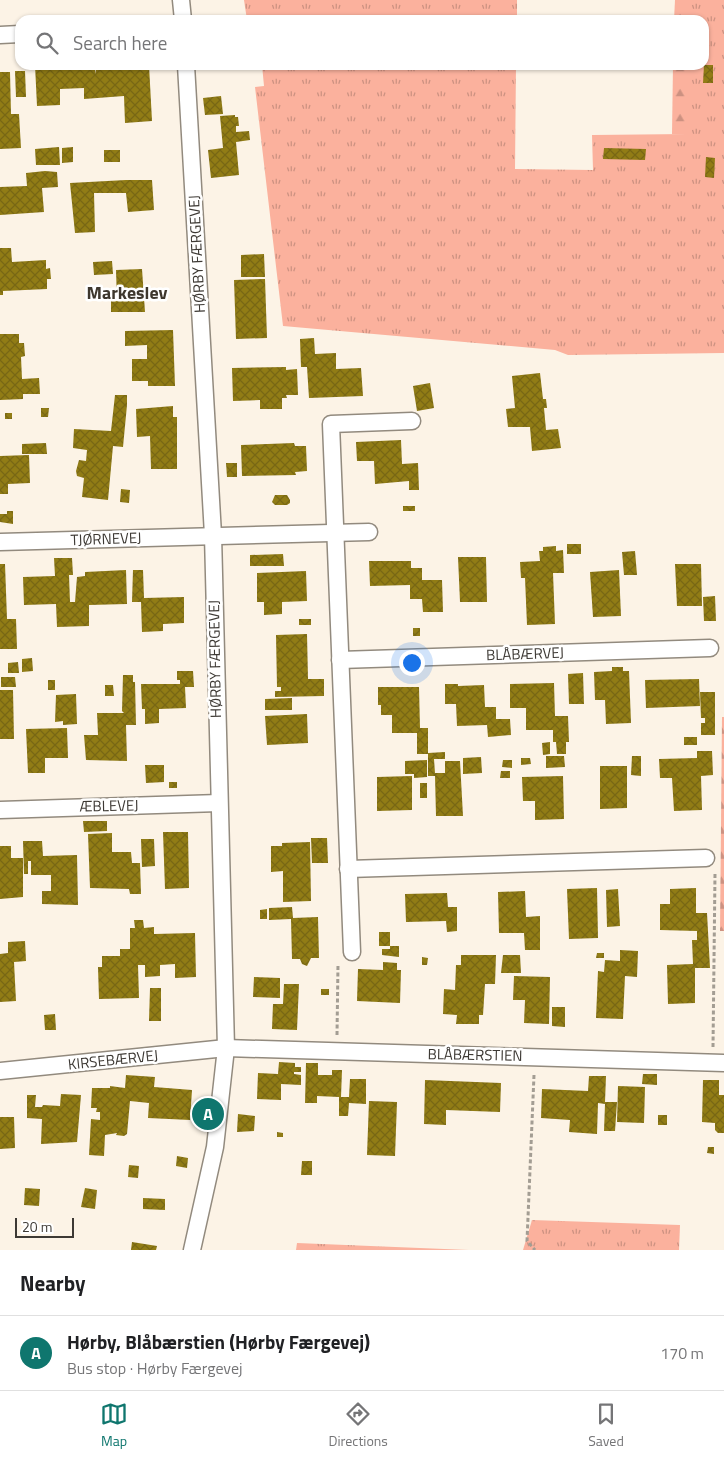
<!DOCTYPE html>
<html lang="en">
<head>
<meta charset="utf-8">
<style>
  body { margin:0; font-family:"Titillium Web",sans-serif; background:#f6f6f6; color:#202124 }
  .scale { position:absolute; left:15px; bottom:12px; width:59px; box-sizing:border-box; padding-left:5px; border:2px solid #3d3934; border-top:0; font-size:14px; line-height:18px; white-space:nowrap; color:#3d3934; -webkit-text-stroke:4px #fff; paint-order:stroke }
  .you { position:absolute; left:411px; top:662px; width:18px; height:18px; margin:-12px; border:4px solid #fff; border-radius:50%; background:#1a73e8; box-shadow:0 0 0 8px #1a73e833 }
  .badge { display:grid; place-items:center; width:32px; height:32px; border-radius:50%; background:#0f766e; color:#fff; font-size:16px; font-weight:700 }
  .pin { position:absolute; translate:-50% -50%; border:2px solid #fff; box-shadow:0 1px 5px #0006 }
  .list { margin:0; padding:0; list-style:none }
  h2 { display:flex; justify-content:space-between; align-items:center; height:65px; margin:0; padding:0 20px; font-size:21px }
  h2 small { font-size:16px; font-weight:400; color:#757577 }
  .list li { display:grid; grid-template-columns:32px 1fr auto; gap:15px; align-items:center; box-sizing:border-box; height:75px; padding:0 20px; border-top:1px solid #e0e0e0 }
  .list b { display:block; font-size:19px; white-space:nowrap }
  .list p { margin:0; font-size:16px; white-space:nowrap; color:#757577 }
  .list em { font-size:16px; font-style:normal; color:#757577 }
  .icon { flex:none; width:28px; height:28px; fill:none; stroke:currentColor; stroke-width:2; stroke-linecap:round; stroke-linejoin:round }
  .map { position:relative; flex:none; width:724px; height:1250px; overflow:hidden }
  .search { position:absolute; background:#fff; box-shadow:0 1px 4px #0004; left:15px; right:15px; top:15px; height:55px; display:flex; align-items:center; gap:12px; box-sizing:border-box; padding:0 18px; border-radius:15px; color:#757577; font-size:19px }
  .sheet { height:140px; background:#fff }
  nav { display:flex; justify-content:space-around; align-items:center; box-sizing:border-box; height:70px; border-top:1px solid #e0e0e0; background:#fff; font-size:14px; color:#757577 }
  nav a { display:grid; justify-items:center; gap:2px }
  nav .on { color:#0f766e }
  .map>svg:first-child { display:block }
  .grass { fill:url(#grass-tufts) }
  .forest { fill:url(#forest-firs) }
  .building { fill:url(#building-cross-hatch) }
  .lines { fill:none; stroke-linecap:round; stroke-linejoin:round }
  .street-casing { stroke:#928a7e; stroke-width:19 }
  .path { stroke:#a39d93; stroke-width:3; stroke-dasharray:4 2.5; stroke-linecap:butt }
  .street { stroke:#fff; stroke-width:16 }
  .labels { text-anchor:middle; stroke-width:5; stroke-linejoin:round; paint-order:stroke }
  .street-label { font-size:15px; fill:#3d3934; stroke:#fff }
  .quarter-label { font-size:18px; font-weight:bold; fill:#3e372d; stroke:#fff }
</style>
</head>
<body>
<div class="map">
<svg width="724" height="1250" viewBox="0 0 724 1250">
  <defs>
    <pattern id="grass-tufts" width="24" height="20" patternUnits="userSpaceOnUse" patternTransform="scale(1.25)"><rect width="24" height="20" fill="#fbb19d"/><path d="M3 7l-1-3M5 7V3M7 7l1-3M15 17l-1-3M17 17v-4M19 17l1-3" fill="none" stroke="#cc9181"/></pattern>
    <pattern id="forest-firs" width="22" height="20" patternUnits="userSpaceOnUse" patternTransform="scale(1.25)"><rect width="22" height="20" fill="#fbb19d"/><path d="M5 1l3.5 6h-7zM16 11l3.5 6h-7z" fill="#cc9181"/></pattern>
    <pattern id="building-cross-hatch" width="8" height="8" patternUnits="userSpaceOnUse" patternTransform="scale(1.25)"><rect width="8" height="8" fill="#917c15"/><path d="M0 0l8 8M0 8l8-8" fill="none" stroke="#786714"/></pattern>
  </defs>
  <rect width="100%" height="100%" fill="#fcf3e6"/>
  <g class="grass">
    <path d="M244,0H517V20H247Z"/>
    <path d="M688,0H724V353L568,355L555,350L283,326L255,87L264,86L262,65H516L515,169L593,170L592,135L687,134V65H704V20H688Z"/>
    <path d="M532,1220L680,1225L679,1250H523Z"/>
    <path d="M297,1243L469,1250H296Z"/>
  </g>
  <g class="forest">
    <path d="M675,0H688V20H674Z"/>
    <path d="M673,65H687V134H672Z"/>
    <path d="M722,717H724V931H720Z"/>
  </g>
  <g class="building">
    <path d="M35,65H95V74L96,69L108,68V65H149L152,121L125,123L124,96L84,99V88L60,89V105L37,106Z"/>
    <path d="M704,65H713V83H703Z"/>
    <path d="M15,71H25L26,97H16Z"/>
    <path d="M0,72H10L11,114H19L21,148L0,149Z"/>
    <path d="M221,96L223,114L205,115L203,98Z"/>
    <path d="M235,115V117H238L239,126H236V132L249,131L250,140L236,142L239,175L211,178L208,150L223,148L220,116Z"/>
    <path d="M59,147L60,165H36L35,149Z"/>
    <path d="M73,147V162L62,163V148Z"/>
    <path d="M604,148L646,149L645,160L603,159Z"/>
    <rect x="104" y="150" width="16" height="12"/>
    <path d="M706,157L715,158L714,178L705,177Z"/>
    <path d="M45,171L57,172L58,187L42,188L44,212L0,215V187L27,186L26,173Z"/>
    <path d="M126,180H152L154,210L128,212L126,193H94L95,232L75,233L70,183Z"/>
    <path d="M0,248H11L12,262L46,260V269L50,268L51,279H47V289L3,291V295H0Z"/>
    <path d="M264,254L265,277H241V255Z"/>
    <path d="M112,261L113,274L94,275L93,262Z"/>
    <path d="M142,269L145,312H111V301H117L116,270Z"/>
    <path d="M265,279L267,338L236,339L234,280Z"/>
    <path d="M173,330L175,386H148V381H132V359H147V345L125,346V331Z"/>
    <path d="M0,334H19V343H24L25,356L21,357L22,379L39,378L40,394H23V399L0,400Z"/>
    <path d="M314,338L315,354L336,353V369L361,368L363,396L309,398L307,367H301L300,339Z"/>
    <path d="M286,367V370L297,369L298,395H286L287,398H282V409H260V400L233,401L232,368Z"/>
    <path d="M540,373L543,399H546L547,408H544L546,430L558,429L561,448L532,451L530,427H508L506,409L515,408L512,376Z"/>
    <path d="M430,383L434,408L417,411L413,386Z"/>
    <path d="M115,395H127V405L123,447L113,446L108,500L82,497L84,478L77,476L76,471L79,460L86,461L87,450L73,448L74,429L111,431Z"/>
    <path d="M173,406V417H177V469H151L150,436L137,437L136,409Z"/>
    <path d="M41,408H49L48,417H41Z"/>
    <rect x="5" y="413" width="7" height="6"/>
    <path d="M401,440L402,464L418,463L419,490H409V481L375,484L374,461H357L356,442Z"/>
    <path d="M46,443L47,454H22V444Z"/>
    <path d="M294,443L295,446H306L307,471L295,472L296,475L242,476L241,445Z"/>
    <path d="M29,455L30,483L8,484V494H0V456Z"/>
    <path d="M226,463H237V477H227Z"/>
    <path d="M121,489L130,490L129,503L120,502Z"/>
    <path d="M275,495H287L290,500V503L287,505H275L272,502Z"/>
    <rect x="403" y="506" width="12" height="5"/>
    <path d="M7,511H13V524L0,522V514H7Z"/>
    <rect x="567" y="544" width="14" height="10"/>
    <path d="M556,546V551L563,550L564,573H553L555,624L527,625L525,578H521L520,562L540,561L539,551H543V547Z"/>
    <path d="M635,551L637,575H624L622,552Z"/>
    <path d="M283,554L284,566H250V555Z"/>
    <path d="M458,557H486L487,602H460Z"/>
    <path d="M54,558H72L73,575H69L70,602H75L77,577L85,576V572L126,570L127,604L89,605V626L57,627L56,604L24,605L23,577L55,576Z"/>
    <path d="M369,561H411V568H422V580H442L443,612H423L422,599H410V585L370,586Z"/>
    <path d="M0,564H5L7,619H16L17,649H0Z"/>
    <path d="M675,564H701L702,606H677Z"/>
    <path d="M133,570H143L144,598L184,597V623L163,624V631L142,632L141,602H132Z"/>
    <path d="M619,570L621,616L593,617L590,572Z"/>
    <path d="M306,571L307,601L282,602V614L264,615V602H257V573Z"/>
    <path d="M715,596L716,621H704L703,597Z"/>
    <rect x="299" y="619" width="12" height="6"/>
    <rect x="413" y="628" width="7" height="8"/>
    <path d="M307,634L308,679H324V696L275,697V691H281V687H277L276,635Z"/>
    <path d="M32,658L33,671L22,672V659Z"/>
    <path d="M18,662L19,673H8V663Z"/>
    <path d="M612,667H623V671H629L631,723L606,724L605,700H595L594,672L612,671Z"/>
    <path d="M177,671H193L194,687H185L186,708L159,709V723L145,724V709H142L141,684H180V680H177Z"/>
    <path d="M583,673L584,704H569L568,674Z"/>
    <path d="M123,675H133V682H135L136,725H126L127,761L86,760L84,735H98L97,713H124L122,711Z"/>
    <path d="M1,677H15L16,687H1Z"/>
    <path d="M699,679L700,706L646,708L645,680Z"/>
    <rect x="48" y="680" width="7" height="10"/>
    <path d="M554,683L555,716H568L569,742H566V754H557L556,742H553V730H526V708H510V684Z"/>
    <path d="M445,684H458V686L484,685L485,707H496V719H510L511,735L488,737L487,725L457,726L456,704H445Z"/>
    <path d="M105,685H113L114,696H105Z"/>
    <path d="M378,687H419L420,728H428V753L445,752V759H434L435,773H445V761H460L463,816H436L435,776H428V754H417V733H392V715H381V705H378Z"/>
    <path d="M0,690H13L14,739H0Z"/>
    <path d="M700,692H715V735H701V723H705V718H701Z"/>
    <path d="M76,694L77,724L63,725V721L55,722L56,695Z"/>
    <path d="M292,698V710H265V699Z"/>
    <path d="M307,714L308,743L267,745L265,716Z"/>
    <path d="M67,728L68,758H45V773H28L26,729Z"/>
    <rect x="684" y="737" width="13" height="8"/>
    <path d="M550,742V754L543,755L542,743Z"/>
    <path d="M697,751H712L713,775L701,776L702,810L674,811L672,778H660L659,759L697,758Z"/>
    <path d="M546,756H564L565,767L546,768Z"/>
    <path d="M632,756H641V776L631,775Z"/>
    <path d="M481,757L482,773L463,774V758Z"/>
    <path d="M521,758H530L531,764L521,765Z"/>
    <path d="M427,760V777L414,778V774H405V761Z"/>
    <path d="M503,760H512V768L502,767Z"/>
    <path d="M145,765H164V782L146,783Z"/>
    <path d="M600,766H627V808L600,809Z"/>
    <path d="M501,771H510V778H500Z"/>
    <path d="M412,776V810L377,811V777Z"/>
    <path d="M563,776L564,819L535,820V801H523L522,777Z"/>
    <rect x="169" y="782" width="8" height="6"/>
    <rect x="420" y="783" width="7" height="15"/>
    <path d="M83,821H107V831L84,832Z"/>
    <path d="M163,832H188L189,888L165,889Z"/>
    <path d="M112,833V852H131L132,863H140L141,894H130L129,889L90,888L88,834Z"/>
    <path d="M311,838H327L328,863H312Z"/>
    <path d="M141,839H154L155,866L142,867Z"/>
    <path d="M23,841H42L43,856L77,855L78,905L42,904V891H51V875H31V861H28V874H24Z"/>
    <path d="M310,842L311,901L283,902V871L271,872V846H282V843Z"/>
    <path d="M0,846H11V858H23V897L0,899Z"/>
    <path d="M597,888L598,938L569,939L567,889Z"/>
    <path d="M696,888V913H707L710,968H695V1003L668,1004L667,965L693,964L692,940H697V931L660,930V904H670V889Z"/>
    <path d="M618,889L620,926L607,927L606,890Z"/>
    <path d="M525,891L526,917L540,916V950H525L524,933H499L498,892Z"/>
    <path d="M447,893L448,907H457V931L447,932L446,921L406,922L405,894Z"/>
    <path d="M292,907L293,918L318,917L319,958H311L307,966L302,964L300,959H292L291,919L269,920V908Z"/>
    <path d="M267,909V919H260V910Z"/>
    <path d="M134,920H143L144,928L154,927V934L195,933L196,977L175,978V964L160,965V976L145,977V965H138L139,998L99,999L98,967H102V956H120V949H130V928H135Z"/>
    <rect x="379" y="932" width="11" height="14"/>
    <path d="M25,941L26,961L14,962L16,1001L0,1002V954L8,953V942Z"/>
    <path d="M390,946H399V957L382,955V949H390Z"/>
    <path d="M620,950L638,951L637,977L625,976L623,1019L596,1018L598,971L604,972L605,960L620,961Z"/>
    <path d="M597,953H604V958H596Z"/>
    <path d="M461,955H496L495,984H485L483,1015H479V1024H456L457,1015L443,1014L444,989L455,990L456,965H461Z"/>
    <path d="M503,955H520L521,973H501Z"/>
    <path d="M422,957L428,958L427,965H422Z"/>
    <path d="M383,962L397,963V970H401L400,1003L357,1001L358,969L383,970Z"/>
    <path d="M514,976L550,977L549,1024L524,1023L525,1000H513Z"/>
    <path d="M254,977L280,978V998L253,997Z"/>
    <path d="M284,984H299L297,1030L272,1029L273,1004H283Z"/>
    <path d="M150,988H161V1021H149Z"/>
    <rect x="321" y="989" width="8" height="6"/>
    <path d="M552,1007H565V1027L552,1026Z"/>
    <path d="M55,1014L56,1030H45L44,1015Z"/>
    <path d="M279,1062L295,1063V1067H301V1072H294V1074L301,1075V1085L281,1084V1100L257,1099L258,1073L278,1074Z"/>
    <path d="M306,1063H318V1075H332V1070H342L341,1097H349L350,1079H366V1104L349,1103L348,1116H339V1097L317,1096V1103H305Z"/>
    <path d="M643,1074H657V1085L642,1084Z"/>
    <path d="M126,1075L155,1077L154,1087L192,1090L190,1120L148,1118L149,1103L130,1101L127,1134L124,1136L116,1135L117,1133L105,1135L104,1156L89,1155L91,1119L100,1120V1112H96L97,1108H91L92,1088H110V1086L125,1088Z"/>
    <path d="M589,1076H606L605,1102H617L615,1131H604L605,1104L598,1103L597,1134L569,1132L570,1120L541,1118L542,1089L588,1091Z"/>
    <path d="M425,1080L501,1083L500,1112L446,1110V1125L424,1124Z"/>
    <path d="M703,1080H719V1095H724V1133H718L715,1130V1123L702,1122Z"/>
    <path d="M618,1086L645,1087L644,1123L617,1122Z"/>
    <path d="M61,1094L81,1095L77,1142L41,1144L42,1119L27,1118V1095H36L35,1107H42L43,1105L60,1106Z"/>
    <path d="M369,1101L397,1102L395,1156L367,1155Z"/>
    <path d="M238,1114L255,1116L254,1131L237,1132Z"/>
    <rect x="658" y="1115" width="9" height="10"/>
    <path d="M0,1117H14L15,1148L0,1149Z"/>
    <path d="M277,1132L283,1133V1137H277Z"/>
    <path d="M708,1147H714V1154L707,1153Z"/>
    <path d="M177,1156L188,1158L187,1168L176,1166Z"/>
    <path d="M302,1161H312V1175H301Z"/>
    <path d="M129,1165L139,1166L138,1178L128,1177Z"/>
    <path d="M25,1188L40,1189L39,1206L24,1205Z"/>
    <path d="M85,1188L97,1190L95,1209L81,1207Z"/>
    <path d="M143,1198L165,1199V1210L143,1209Z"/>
    <path d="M132,1242L157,1246L156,1250H131Z"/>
  </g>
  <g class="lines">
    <defs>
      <g id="street">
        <path d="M181,0L183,20"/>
        <path d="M0,35L20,34"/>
        <path d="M186,65L213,535L226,1048L215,1147L192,1250"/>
        <path d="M0,542L369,532"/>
        <path d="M340,660L710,648"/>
        <path d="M0,810L219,803"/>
        <path d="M348,869L706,858"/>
        <path d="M352,952L331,424L412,421"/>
        <path d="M0,1071L226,1048L724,1063"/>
      </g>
    </defs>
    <use href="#street" class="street-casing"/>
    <g class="path">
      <path d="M337,1035L338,964"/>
      <path d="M713,1047L715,873"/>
      <path d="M534,1075L527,1241L535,1250"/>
    </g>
    <use href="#street" class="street"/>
  </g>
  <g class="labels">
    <g class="street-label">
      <text transform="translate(197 254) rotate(-93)" y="5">HØRBY FÆRGEVEJ</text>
      <text transform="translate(106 539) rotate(-2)" y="5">TJØRNEVEJ</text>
      <text transform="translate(525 654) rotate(-2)" y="5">BLÅBÆRVEJ</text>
      <text transform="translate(215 659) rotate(-91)" y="5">HØRBY FÆRGEVEJ</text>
      <text transform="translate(109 806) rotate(-1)" y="5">ÆBLEVEJ</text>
      <text transform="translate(475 1055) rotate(1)" y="5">BLÅBÆRSTIEN</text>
      <text transform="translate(113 1060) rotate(-6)" y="5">KIRSEBÆRVEJ</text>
    </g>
    <g class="quarter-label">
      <text x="127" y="299">Markeslev</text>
    </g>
  </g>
</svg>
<div class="scale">20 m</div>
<div class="you"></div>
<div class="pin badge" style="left:208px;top:1114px">A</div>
<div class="search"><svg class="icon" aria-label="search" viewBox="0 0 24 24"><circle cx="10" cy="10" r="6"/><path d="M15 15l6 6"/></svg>Search here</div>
</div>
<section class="sheet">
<h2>Nearby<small></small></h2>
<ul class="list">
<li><span class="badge">A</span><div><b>Hørby, Blåbærstien (Hørby Færgevej)</b><p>Bus stop · Hørby Færgevej</p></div><em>170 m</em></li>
</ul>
</section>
<nav>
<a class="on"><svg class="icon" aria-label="map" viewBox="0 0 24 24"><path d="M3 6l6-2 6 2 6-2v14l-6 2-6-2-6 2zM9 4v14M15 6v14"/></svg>Map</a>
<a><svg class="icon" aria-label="directions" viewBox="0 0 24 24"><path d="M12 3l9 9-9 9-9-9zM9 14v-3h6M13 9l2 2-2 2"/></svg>Directions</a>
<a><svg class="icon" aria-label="saved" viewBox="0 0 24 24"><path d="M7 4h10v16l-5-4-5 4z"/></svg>Saved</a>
</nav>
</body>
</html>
